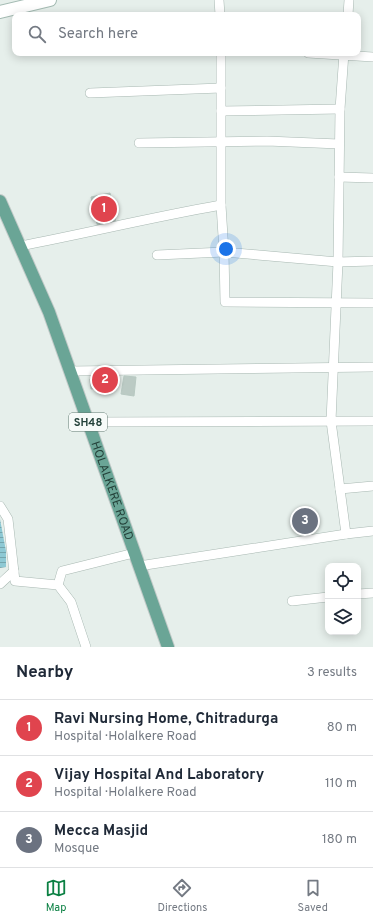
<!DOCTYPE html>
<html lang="en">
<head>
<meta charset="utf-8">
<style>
  body { margin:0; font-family:Overpass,sans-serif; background:#f2f2f3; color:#1f2937 }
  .controls { position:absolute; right:12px; bottom:12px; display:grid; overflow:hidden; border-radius:8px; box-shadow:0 2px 10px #0003 }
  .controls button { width:36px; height:36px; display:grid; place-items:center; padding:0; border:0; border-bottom:1px solid #e0e1e3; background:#fff; color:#1f2937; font:20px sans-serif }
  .you { position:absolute; left:226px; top:249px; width:14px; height:14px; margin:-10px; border:3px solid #fff; border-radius:50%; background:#1a73e8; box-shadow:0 0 0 6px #1a73e833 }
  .badge { display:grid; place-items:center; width:26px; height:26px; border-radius:50%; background:#0b8043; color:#fff; font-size:13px; font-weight:700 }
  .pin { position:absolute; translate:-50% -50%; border:2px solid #fff; box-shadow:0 1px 4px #0006 }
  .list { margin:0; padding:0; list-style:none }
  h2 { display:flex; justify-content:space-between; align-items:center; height:52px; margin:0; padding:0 16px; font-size:17px }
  h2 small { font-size:13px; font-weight:400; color:#747a83 }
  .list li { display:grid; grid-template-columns:26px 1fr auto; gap:12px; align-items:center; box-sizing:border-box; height:56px; padding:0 16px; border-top:1px solid #e0e1e3 }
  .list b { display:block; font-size:15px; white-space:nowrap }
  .list p { margin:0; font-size:13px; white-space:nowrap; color:#747a83 }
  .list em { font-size:13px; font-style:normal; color:#747a83 }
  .icon { flex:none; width:22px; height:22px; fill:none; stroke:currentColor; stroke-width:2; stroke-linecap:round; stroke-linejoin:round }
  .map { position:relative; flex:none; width:373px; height:647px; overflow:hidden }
  .search { position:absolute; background:#fff; box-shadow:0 2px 10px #0003; left:12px; right:12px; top:12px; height:44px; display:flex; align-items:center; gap:10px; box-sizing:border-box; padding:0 14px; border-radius:8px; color:#747a83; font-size:15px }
  .sheet { height:220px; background:#fff }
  nav { display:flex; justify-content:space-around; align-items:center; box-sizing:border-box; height:56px; border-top:1px solid #e0e1e3; background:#fff; font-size:11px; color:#747a83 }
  nav a { display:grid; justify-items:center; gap:2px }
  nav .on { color:#0b8043 }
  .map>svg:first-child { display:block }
  .water { fill:url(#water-rules) }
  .building { fill:#bbcac4; stroke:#b8c9c2 }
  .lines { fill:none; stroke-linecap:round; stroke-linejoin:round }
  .street-casing { stroke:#a8b8b2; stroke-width:10 }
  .secondary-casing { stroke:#a4bbb3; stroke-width:14 }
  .primary-casing { stroke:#c2cac8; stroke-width:14 }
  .street { stroke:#fff; stroke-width:9 }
  .secondary { stroke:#fff; stroke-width:12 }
  .primary { stroke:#6aa596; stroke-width:12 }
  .labels { text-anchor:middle; stroke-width:4; stroke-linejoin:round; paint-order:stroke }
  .shield { fill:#f7fbf9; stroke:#637a73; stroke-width:1 }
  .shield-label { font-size:11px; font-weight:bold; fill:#24423a }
  .street-label { font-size:12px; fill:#24423a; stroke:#f7fbf9 }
</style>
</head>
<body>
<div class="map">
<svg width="373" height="647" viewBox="0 0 373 647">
  <defs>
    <pattern id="water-rules" width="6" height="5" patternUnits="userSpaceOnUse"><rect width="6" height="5" fill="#8ec9d4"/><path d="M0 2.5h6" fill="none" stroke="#74a5ad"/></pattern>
  </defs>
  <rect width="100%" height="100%" fill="#e6efeb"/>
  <path class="water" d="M0,519L6,551V567L0,568Z"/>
  <g class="building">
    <path d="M110,193L116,224L98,228L91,197Z"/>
    <path d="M117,376L118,386L91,389L90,379Z"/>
    <path d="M124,376L136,377L134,396L121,394Z"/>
  </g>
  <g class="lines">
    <defs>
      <g id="street">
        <path d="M219,0L220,15"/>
        <path d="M348,15L349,0"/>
        <path d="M221,53V205L224,252L338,262L373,261"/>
        <path d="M308,53L373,57"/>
        <path d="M344,53L340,109L338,262L331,421L346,534"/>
        <path d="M90,93L221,88"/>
        <path d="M221,111L340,109"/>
        <path d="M139,143L267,141L339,144"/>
        <path d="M339,177L373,178"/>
        <path d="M20,246C87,233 153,217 221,205"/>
        <path d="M157,255L224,252L225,302L373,303"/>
        <path d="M70,371L373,367"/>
        <path d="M88,422L373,421"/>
        <path d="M340,489L373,486"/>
        <path d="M0,506L8,519L15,581L58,585L71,602L86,647"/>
        <path d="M139,566L346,534L373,531"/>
        <path d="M0,584L14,571"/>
        <path d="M58,585L62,571L134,553"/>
        <path d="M358,594L373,593"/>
        <path d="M292,601L328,597"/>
      </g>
      <path id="secondary" d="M0,12L50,0"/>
      <g id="primary">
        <path id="s1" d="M0,201L49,312L168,647"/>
      </g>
    </defs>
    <use href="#street" class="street-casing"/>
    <use href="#secondary" class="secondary-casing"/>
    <use href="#primary" class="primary-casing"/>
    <use href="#street" class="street"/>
    <use href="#secondary" class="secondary"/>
    <use href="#primary" class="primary"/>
  </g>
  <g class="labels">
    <rect class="shield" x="69" y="413" width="38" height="18" rx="3"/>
    <g class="shield-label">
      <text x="88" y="426">SH48</text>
    </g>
    <g class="street-label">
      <text dy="4" stroke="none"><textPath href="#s1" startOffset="311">HOLALKERE ROAD</textPath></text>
    </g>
  </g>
</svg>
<div class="controls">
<button><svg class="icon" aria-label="locate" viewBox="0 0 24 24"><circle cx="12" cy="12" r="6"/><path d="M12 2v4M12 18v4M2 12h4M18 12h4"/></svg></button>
<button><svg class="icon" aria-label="layers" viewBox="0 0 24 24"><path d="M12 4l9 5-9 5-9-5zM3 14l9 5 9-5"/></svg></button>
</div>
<div class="you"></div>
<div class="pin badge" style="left:104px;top:209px;background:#e0444e">1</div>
<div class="pin badge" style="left:105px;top:380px;background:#e0444e">2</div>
<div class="pin badge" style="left:305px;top:521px;background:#6b7280">3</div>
<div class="search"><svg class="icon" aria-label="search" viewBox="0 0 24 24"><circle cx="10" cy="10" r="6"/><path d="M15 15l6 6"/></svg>Search here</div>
</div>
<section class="sheet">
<h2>Nearby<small>3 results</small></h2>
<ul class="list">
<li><span class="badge" style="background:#e0444e">1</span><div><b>Ravi Nursing Home, Chitradurga</b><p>Hospital · Holalkere Road</p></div><em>80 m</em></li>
<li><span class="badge" style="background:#e0444e">2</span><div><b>Vijay Hospital And Laboratory</b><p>Hospital · Holalkere Road</p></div><em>110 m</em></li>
<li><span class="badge" style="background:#6b7280">3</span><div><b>Mecca Masjid</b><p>Mosque</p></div><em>180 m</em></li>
</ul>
</section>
<nav>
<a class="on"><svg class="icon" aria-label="map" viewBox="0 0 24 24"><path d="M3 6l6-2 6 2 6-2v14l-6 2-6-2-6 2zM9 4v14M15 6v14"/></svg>Map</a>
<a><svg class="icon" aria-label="directions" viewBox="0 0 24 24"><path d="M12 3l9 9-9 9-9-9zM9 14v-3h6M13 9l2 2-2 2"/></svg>Directions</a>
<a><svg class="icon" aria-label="saved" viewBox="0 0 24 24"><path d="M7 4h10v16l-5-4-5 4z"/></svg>Saved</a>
</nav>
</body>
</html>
